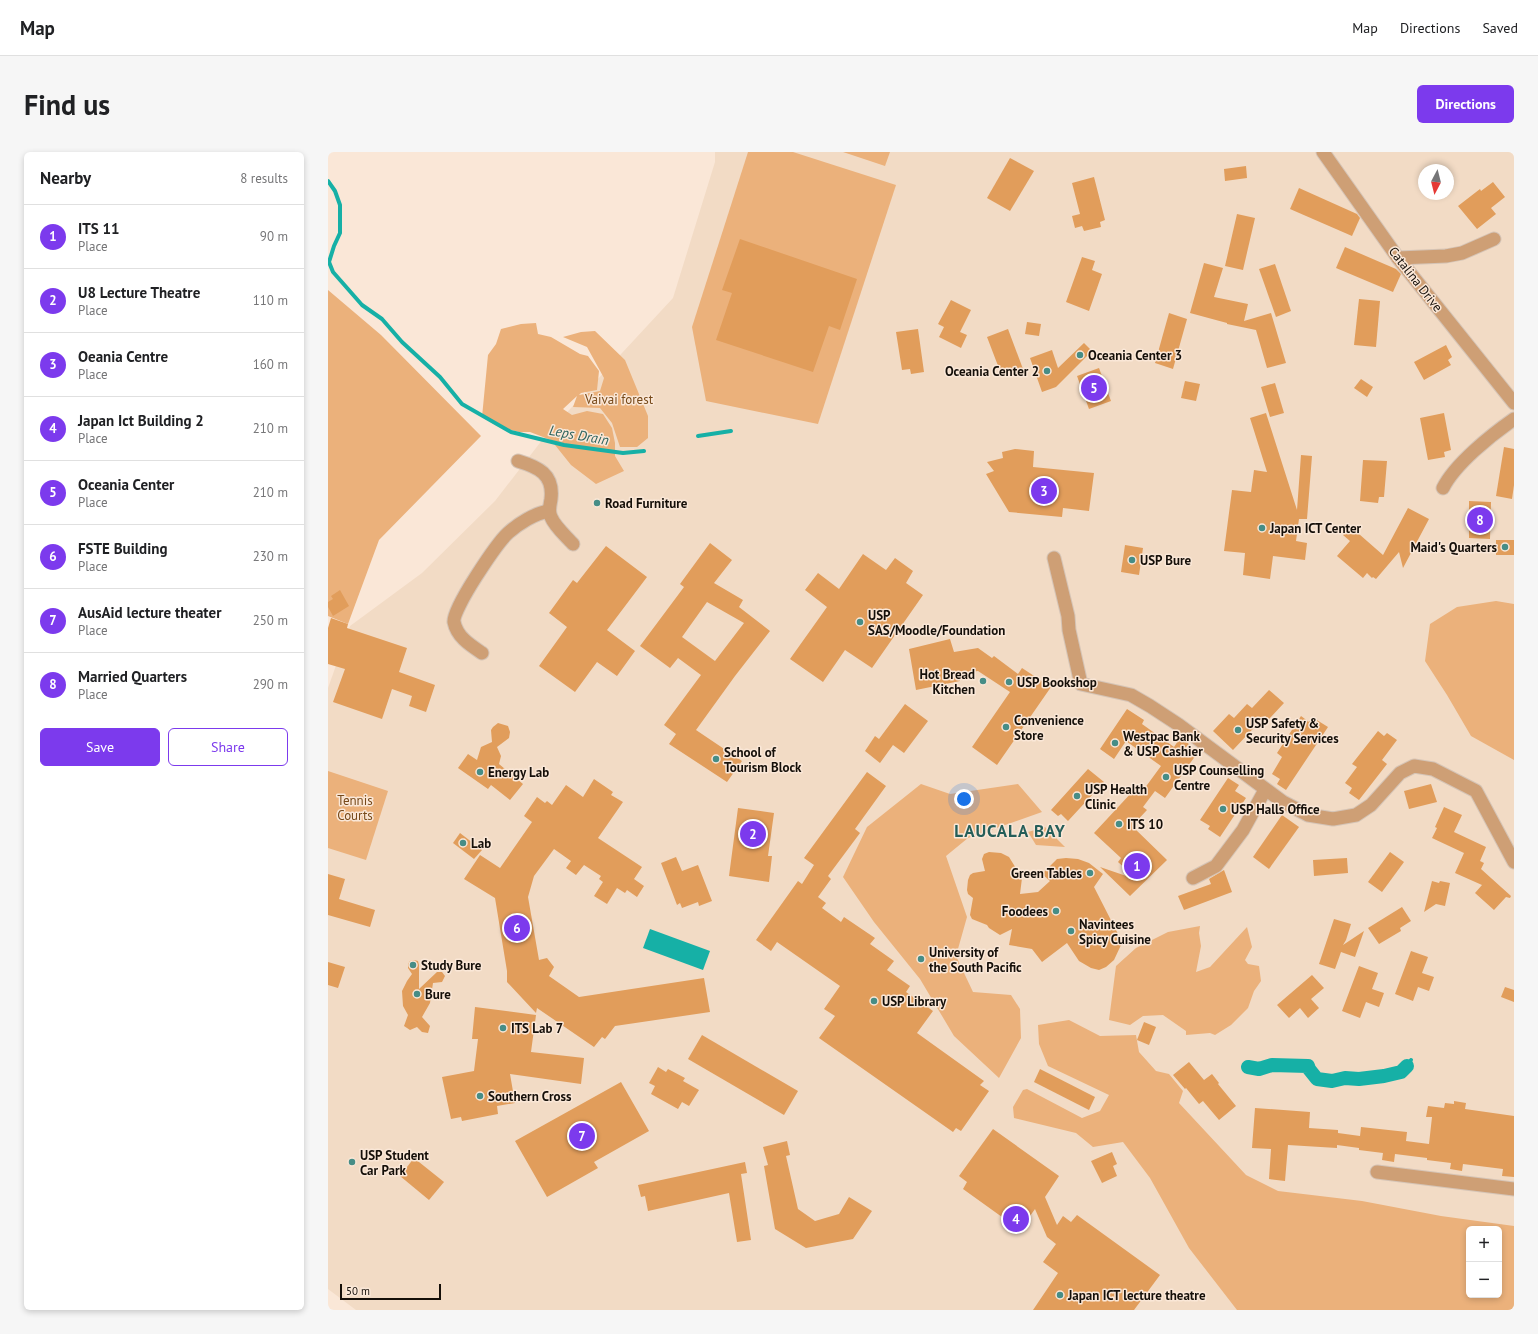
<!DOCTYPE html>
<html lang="en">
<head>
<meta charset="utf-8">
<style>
  body { margin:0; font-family:"PT Sans",sans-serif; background:#f6f6f6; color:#202124 }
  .controls { position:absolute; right:12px; bottom:12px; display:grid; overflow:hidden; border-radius:6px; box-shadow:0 2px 6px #0003 }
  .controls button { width:36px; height:36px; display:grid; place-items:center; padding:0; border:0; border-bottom:1px solid #e0e0e0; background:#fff; color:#202124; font:20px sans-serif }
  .compass { position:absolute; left:1090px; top:12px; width:36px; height:36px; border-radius:50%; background:#fff; box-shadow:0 2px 6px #0003; rotate:187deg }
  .scale { position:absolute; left:12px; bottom:10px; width:101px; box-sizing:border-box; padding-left:4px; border:2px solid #150f09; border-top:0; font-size:11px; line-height:14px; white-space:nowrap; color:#150f09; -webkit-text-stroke:3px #fae7d7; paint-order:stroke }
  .you { position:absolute; left:636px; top:647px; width:14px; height:14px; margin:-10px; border:3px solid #fff; border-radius:50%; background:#1a73e8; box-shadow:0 0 0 6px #1a73e833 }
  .badge { display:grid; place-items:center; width:26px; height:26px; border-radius:50%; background:#7c3aed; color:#fff; font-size:13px; font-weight:700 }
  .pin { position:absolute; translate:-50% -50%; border:2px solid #fff; box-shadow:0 1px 4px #0006 }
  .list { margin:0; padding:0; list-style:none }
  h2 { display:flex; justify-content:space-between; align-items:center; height:52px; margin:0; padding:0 16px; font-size:17px }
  h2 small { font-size:13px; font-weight:400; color:#757577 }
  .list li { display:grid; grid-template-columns:26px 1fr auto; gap:12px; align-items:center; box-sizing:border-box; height:64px; padding:0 16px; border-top:1px solid #e0e0e0 }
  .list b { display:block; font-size:15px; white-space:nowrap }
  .list p { margin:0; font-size:13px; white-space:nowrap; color:#757577 }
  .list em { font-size:13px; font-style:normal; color:#757577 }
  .actions { display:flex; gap:8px; padding:12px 16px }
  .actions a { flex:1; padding:9px 0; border:1px solid #7c3aed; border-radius:6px; text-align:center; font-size:14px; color:#7c3aed }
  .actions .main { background:#7c3aed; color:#fff }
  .map { position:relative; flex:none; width:1186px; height:1158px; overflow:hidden; border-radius:6px }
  header { display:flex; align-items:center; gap:24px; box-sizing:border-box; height:56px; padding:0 20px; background:#fff; border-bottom:1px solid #e0e0e0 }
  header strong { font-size:19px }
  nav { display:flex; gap:22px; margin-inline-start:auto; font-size:14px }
  .intro { display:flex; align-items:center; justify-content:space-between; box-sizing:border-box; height:96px; padding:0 24px }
  h1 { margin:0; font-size:28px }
  .button { padding:10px 18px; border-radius:6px; background:#7c3aed; color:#fff; font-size:14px; font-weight:700 }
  main { display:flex; gap:24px; padding:0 24px }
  aside { flex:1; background:#fff; border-radius:6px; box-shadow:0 2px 6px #0003 }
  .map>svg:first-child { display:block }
  .built { fill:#f2dbc5; fill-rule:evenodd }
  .green { fill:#ebb17b; fill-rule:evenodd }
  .water { fill:#16b0a6 }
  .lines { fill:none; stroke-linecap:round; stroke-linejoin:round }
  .stream { stroke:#16b0a6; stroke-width:4 }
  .canal { stroke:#16b0a6; stroke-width:14 }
  .building { fill:#e19d5b; fill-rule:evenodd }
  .minor-casing { stroke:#d5c4b6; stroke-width:15 }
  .minor { stroke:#ce9f75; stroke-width:13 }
  .poi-dot { fill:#468d86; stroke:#fae7d7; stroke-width:1.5 }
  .labels { text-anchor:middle; stroke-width:3; stroke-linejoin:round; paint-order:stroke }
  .street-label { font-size:13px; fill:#150f09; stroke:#fae7d7 }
  .poi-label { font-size:13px; font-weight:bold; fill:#150f09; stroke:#fae7d7; text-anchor:start }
  .park-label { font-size:13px; fill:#774919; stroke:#fae7d7 }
  .water-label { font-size:14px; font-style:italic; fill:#2b625d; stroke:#fae7d7 }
  .district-label { font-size:17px; font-weight:bold; letter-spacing:1px; fill:#255e59; stroke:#fae7d7 }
</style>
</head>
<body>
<header>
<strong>Map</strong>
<nav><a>Map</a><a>Directions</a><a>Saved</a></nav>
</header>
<div class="intro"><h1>Find us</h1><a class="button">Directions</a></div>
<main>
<aside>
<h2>Nearby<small>8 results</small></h2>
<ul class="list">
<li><span class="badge">1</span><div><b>ITS 11</b><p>Place</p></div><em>90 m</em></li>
<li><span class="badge">2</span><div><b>U8 Lecture Theatre</b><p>Place</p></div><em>110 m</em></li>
<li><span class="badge">3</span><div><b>Oeania Centre</b><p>Place</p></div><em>160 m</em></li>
<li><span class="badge">4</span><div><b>Japan Ict Building 2</b><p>Place</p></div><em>210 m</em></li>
<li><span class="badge">5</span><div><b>Oceania Center</b><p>Place</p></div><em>210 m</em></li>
<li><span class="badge">6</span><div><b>FSTE Building</b><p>Place</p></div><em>230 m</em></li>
<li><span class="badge">7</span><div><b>AusAid lecture theater</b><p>Place</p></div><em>250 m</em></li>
<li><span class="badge">8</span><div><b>Married Quarters</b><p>Place</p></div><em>290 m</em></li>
</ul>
<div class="actions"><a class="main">Save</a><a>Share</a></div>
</aside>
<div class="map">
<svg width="1186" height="1158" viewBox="0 0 1186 1158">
  <rect width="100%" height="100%" fill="#fae7d7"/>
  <path class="built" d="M387,0H1186V1158H28L0,1137V536L22,474L94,421L167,349L218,283L345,146L387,10ZM1096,18H1120V42H1096ZM1141,1077H1171V1143H1141Z"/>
  <g class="green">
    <path d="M420,0H465L568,33L490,272L378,249L364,175Z"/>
    <path d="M515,0H562L557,14Z"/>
    <path d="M0,138L53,183L153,284L51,388L20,472L0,464Z"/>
    <path d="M208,171L210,182L223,185L252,202L260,204L271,219L269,238L253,241L251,243L272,239L276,226L259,195L235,185L253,180L267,179L297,208L320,264V286L309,295H292L284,271L272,256L245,255L249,244L235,257L244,263L259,259L275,262L284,276L287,291V304L296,319L268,332L243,313L223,288L202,280H191L169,274L154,265L160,203L168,192L173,177L193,172Z"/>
    <path d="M1168,449L1186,452V608L1143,584L1119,543L1097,509L1102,472L1129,455Z"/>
    <path d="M0,619L60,639L38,708L0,696Z"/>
    <path d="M593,632L622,642L690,632L714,660L640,686L618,704L639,765L628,804L645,840L683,843L692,857L693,886L671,926L626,884L592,827L546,770L515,725L539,675Z"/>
    <path d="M717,675L737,695L708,693L700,680Z"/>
    <path d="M872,774L871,781L873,794L868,820L882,815L919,775L924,795L917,808L920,812L931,814L933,829L926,839L920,856L903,873L887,883L882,881L858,883V879L835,863L815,864L802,873L781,868L788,814L808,796L840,780Z"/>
    <path d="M741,868L772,884L808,883L811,900L828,919L841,922L855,939L851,951L918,1023L950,1039L1034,1049L1113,1064L1186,1074V1158H909L861,1096L822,1026L795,990L765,995L748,981L686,966L685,955L695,938L699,937L754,966L772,959L781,943L720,914L711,892L710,873ZM1141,1077H1171V1143H1141Z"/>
  </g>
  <path class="water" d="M322,777L382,799L375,818L315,796Z"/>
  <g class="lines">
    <g class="stream">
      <path d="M0,29L7,39L12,53V81L6,94L1,110L5,120L34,153L54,167L74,190L112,225L134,252L183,280L236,293L295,301L316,299"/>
      <path d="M370,284L403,279"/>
      <path d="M1079,914L1083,908"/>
    </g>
    <path class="canal" d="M920,915L931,917L944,913L980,914L981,917L989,927L1004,929L1017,926L1031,927L1056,924L1073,920L1079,914"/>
  </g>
  <g class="building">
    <path d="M682,6L706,19L682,59L659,46Z"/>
    <path d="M918,14L919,26L897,29L896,17Z"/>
    <path d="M766,25L777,68L772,70L773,75L756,79L754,74L747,76L744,64L752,62L744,31Z"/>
    <path d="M1165,30L1177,45L1163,56L1168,62L1149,77L1130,54L1152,37L1153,39Z"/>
    <path d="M971,36L1029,62L1032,66L1024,84L962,57Z"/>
    <path d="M909,62L927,66L915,118L897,114Z"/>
    <path d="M412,87L529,127L512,178L501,174L485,220L388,188L404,141L394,138Z"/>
    <path d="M1017,95L1068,117L1073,122L1065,140L1008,116Z"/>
    <path d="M754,105L767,109L764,118L774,122L761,159L738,150Z"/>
    <path d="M876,111L895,116L886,145L920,152L916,169L943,161L958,211L939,216L928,178L899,172V171L862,161Z"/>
    <path d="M947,112L963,159L948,165L931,117Z"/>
    <path d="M1031,147L1052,149L1048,195L1026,193Z"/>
    <path d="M623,148L643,158L632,180L639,183L633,196L611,185L616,175L610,172Z"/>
    <path d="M841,161L859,167L845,217L827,211Z"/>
    <path d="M699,170L713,172L711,184L697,182Z"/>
    <path d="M590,177L596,220L583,222L582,217L574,218L568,180Z"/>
    <path d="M680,177L695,217L682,222L680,216L672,219L659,185Z"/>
    <path d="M756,191L764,199L728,235L714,240L702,206L724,198L730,216Z"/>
    <path d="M1118,193L1124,205L1120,208L1123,213L1096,228L1086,210Z"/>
    <path d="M771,216L783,249L761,257L749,224Z"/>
    <path d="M1033,227L1045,235L1039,245L1026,236Z"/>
    <path d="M857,229L872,232L868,249L853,246Z"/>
    <path d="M947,231L956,261L942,265L933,235Z"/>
    <path d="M938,261L969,358L973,303L984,304L979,367H971L968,389L979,391L977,408L945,404L942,427L915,423L917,401L896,399L904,338L923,340L926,318L939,320L922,266Z"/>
    <path d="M1116,261L1123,298L1116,300L1117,305L1100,308L1092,266Z"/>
    <path d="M1176,295L1186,297V333L1184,347L1168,344Z"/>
    <path d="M687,297L706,299L705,315L766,321L761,359L735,356L734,365L681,360L658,322L666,319L659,310L675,306L674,300Z"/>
    <path d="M1035,308L1059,309L1056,345H1051L1050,351L1032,349Z"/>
    <path d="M1141,349L1163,350L1162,387L1141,386Z"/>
    <path d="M1080,356L1101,367L1075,416L1071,400L1048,427L1045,425L1044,426L1039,421L1035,426L1009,404L1022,389L1015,383L1023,375L1055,403Z"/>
    <rect x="1168" y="388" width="18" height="15"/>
    <path d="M382,391L404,408L386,431L415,448L411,455L442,479L407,524L368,578L414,609L399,630L341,592L348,582L336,573L373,523L350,506L342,516L312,494L356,435L352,432ZM379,450L416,471L387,509L354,485Z"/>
    <path d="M797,393L815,396L811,423L793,420Z"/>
    <path d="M278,394L319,425L279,478L307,499L289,524L269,510L247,540L211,514L239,475L221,461L245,428L249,431Z"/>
    <path d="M535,402L558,418L567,406L585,419L578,431L595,443L544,516L517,498L495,530L462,507L499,455L477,438L490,421L511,437Z"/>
    <path d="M12,438L21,454L5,464L0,455V450L5,447L3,444Z"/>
    <path d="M3,466L20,472L19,476L79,496L71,520L107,533L98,560L81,554L84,544L64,537L54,567L5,550L17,517L0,512V476Z"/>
    <path d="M622,487L626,500L650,496L664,506L666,504L690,522L694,516L723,535L669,613L644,595L682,540L650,519L631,522L632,529L588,538L581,497Z"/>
    <path d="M941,538L956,551L941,567L937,564L905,598L885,579L901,562L906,566L919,552L924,556Z"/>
    <path d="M577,552L600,569L576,601L565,593L552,611L537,599L547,584L551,587Z"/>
    <path d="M799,557L816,568L814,572L846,595L852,586L861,592L857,596L868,603L837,646L827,639L815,655L819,658L804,674L839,708L802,744L772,715L810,728L790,710L793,706L766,681L805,639L811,644L833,614L798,589L786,607L772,597Z"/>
    <path d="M973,564L981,570L984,565L1000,575L958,638L949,632L952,627L944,622L954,605L949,601Z"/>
    <path d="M170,571L180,574L182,580L181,586L169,595L173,604L171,612L195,632L182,648L163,633L160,637L130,616L140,602L149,608L153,595L164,590L163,578L165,575Z"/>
    <path d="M1050,579L1056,584L1059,581L1069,588L1054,608L1059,612L1031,648L1021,641L1024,636L1017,631L1029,615L1024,612Z"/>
    <path d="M760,617L776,630L740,669L733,662L730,664L723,658Z"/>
    <path d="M539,620L558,634L527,677L532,681L500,724L503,727L490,745L498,751L494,756L513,770L516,765L547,786L542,792L566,809L559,818L582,834L578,840L605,859L589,881L656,929L652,933L661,939L633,979L628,976L625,980L491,886L507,864L496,857L512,834L449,790L443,799L428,788L470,729L474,732L486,713L476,706Z"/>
    <path d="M900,626L911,633L907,639L918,646L892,685L880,677L882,674L872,668Z"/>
    <path d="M266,627L285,640L283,643L295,650L270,686L314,715L306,727L316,734L309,745L299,738L297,741L289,736L279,752L266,744L275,730L271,727L273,724L256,713L248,723L238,716L243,709L226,697L206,724L200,745L211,808L219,806L226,815L221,824L251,845L376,826L382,860L287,874L277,887L274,885L266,895L209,856L208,861L179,830V819L167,746L136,727L152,703L172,716L204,670L196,664L209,645L217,651L219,649L224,653L238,633L255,645Z"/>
    <path d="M1103,632L1109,650L1081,657L1076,639Z"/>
    <path d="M1116,655L1134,663L1126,680L1158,695L1152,709L1156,711L1153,717L1183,744L1182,746L1178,745L1166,758L1147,741L1154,733L1127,721L1136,701L1104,686L1109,676L1107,675Z"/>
    <path d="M410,656L446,661L440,704H444L441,730L401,724Z"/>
    <path d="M954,663L971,675L941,717L925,705Z"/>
    <path d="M132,681L154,698L146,707L125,691Z"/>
    <path d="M661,700L673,701L681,705L694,726L692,742L710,740L722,729L714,722L729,707L738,706L750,707L761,711L775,722L766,735L789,780L793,793L786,808L778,815L771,818L763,816L751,809L739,791L714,810L704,797L681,793L684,777L672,783L661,776L659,773L644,767L642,763L645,746L640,742L639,738L640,728L642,723L645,721L657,719L654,707L656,702Z"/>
    <path d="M1062,700L1076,710L1054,740L1040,730Z"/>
    <path d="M348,705L354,719L370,713L384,749L371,754L370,750L354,756L352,751L349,753L333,711Z"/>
    <path d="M1019,706L1020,721L986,724L985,708Z"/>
    <path d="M896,718L904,740L856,758L850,744L883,732L881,727Z"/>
    <path d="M0,722L17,727L11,747L47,758L42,775L0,763Z"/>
    <path d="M1104,729L1111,731L1112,729L1122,731L1117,754L1108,752L1096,760Z"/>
    <path d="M1074,755L1083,769L1072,776L1073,779L1051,792L1040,776Z"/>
    <path d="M1006,767L1023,772L1018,788L1015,793L1036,779L1027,805L1013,800L1007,817L991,812Z"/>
    <path d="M1083,799L1100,805L1094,821L1106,825L1101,839L1090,835L1085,849L1067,842Z"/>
    <path d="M86,808L90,809L91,813V837L109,820H114L117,824L114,830L105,831L102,851L94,865L102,874L100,881L94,880L89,875L82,878L76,874L80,863L75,854L74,839L79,829L84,822L80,816V812L82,809Z"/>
    <path d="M0,810L17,815L10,836L0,833Z"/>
    <path d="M1031,814L1050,821L1044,837L1056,841L1051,855L1038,850L1032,866L1014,859Z"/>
    <path d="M984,823L996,836L983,847L991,856L980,866L972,856L961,866L949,853Z"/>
    <path d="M1177,835L1186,838V850L1173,845Z"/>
    <path d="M147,855L208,863L203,900L256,906L253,932L182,922L187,951L169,954L170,962L134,969L133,965L123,967L114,925L146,919L150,887H144Z"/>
    <path d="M816,870L828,875L821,893L809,888Z"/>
    <path d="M374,883L470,939L456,963L360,907Z"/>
    <path d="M861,910L876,928L884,922L891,931L890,932L908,954L891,968L875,949L871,952L858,936L857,937L845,923Z"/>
    <path d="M330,915L338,920L340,917L357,926L355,929L371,938L361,954L354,950L350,957L323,942L327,934L321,931Z"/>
    <path d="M712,917L767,945L761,958L706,930Z"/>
    <path d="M293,930L321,979L266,1010L270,1016L219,1045L187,989Z"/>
    <path d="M1126,949L1138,951L1137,957L1186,964V1025L1174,1024L1175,1017L1135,1012L1134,1019L1122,1017L1123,1011L1099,1008V1006L1067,1002L1066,1010L1054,1008L1055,1001L1031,998V996L1009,993V996L960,993L957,1029L941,1027L943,997L924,996L927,956L982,960L981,976L1010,978V981L1032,984L1033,975L1079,980L1078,989L1101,992L1104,965H1098L1100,954L1116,956L1117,951L1126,952Z"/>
    <path d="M665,977L731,1024L717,1045L729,1073L735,1064L743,1070L749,1063L832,1123L806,1158H705L730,1121L715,1110L728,1092L719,1085L707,1057L692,1078L635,1037L639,1030L631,1024Z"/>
    <path d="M459,989L462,1003L458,1004L470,1057L487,1069L511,1062L521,1045L544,1059L525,1087L478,1096L447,1077L436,1014L440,1013L435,995Z"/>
    <path d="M784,1000L789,1012L785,1014L789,1024L774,1031L763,1009Z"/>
    <path d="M86,1006L116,1030L101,1048L72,1024Z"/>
    <path d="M417,1010L419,1021L413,1022L423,1088L409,1090L401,1041L320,1059L317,1044L313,1045L310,1033Z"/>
  </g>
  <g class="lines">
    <defs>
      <g id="minor">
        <path d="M995,0L1070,106L1186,251"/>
        <path d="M1070,106L1118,104L1134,101L1166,87"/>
        <path d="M190,309C210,315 226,322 223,347C222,354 220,359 223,365C227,375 238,384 245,392"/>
        <path d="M1115,336C1127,312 1163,283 1186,267"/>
        <path d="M726,406L740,464L741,478L753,532L803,543L822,554L851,573L955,650L980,663L1005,667L1028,663L1043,653L1072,621L1086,614L1105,617L1148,639L1186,710"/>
        <path d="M154,501C142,493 129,485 126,470C124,457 169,391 180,381C190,372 207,361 221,359"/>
        <path d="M865,726L888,714L915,678L937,638"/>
        <path d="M1049,1020L1186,1037"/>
      </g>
    </defs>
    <use href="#minor" class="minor-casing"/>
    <use href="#minor" class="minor"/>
  </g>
  <g class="poi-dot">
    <circle cx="752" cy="203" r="4"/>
    <circle cx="719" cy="219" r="4"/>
    <circle cx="269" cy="351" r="4"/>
    <circle cx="934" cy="376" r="4"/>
    <circle cx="1177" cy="395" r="4"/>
    <circle cx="804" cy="408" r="4"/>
    <circle cx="532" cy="470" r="4"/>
    <circle cx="655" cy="529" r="4"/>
    <circle cx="681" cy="530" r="4"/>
    <circle cx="678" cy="575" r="4"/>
    <circle cx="910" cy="578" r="4"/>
    <circle cx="787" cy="591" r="4"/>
    <circle cx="388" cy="607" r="4"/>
    <circle cx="152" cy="620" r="4"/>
    <circle cx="838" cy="625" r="4"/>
    <circle cx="749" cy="644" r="4"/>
    <circle cx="895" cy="657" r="4"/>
    <circle cx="791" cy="672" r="4"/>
    <circle cx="135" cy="691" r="4"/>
    <circle cx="762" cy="721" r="4"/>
    <circle cx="728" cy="759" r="4"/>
    <circle cx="743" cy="779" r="4"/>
    <circle cx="593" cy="807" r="4"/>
    <circle cx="85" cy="813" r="4"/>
    <circle cx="89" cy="842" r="4"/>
    <circle cx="546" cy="849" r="4"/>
    <circle cx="175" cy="876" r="4"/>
    <circle cx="152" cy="944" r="4"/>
    <circle cx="24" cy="1010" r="4"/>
    <circle cx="732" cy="1143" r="4"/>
  </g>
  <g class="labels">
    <g class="street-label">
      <text transform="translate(1088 127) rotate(52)" y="5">Catalina Drive</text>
    </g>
    <g class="poi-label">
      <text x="760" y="208">Oceania Center 3</text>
      <text x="711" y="224" text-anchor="end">Oceania Center 2</text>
      <text x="277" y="356">Road Furniture</text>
      <text x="942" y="381">Japan ICT Center</text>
      <text x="1169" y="400" text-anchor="end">Maid's Quarters</text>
      <text x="812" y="413">USP Bure</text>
      <text x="540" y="468">USP<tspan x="540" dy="15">SAS/Moodle/Foundation</tspan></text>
      <text x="647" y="527" text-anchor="end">Hot Bread<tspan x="647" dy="15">Kitchen</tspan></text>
      <text x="689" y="535">USP Bookshop</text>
      <text x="686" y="573">Convenience<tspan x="686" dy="15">Store</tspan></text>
      <text x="918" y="576">USP Safety &amp;<tspan x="918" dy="15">Security Services</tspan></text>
      <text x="795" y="589">Westpac Bank<tspan x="795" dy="15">&amp; USP Cashier</tspan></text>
      <text x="396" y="605">School of<tspan x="396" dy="15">Tourism Block</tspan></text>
      <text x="846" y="623">USP Counselling<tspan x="846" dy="15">Centre</tspan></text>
      <text x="160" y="625">Energy Lab</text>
      <text x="757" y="642">USP Health<tspan x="757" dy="15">Clinic</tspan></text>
      <text x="903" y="662">USP Halls Office</text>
      <text x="799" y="677">ITS 10</text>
      <text x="143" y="696">Lab</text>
      <text x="754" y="726" text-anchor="end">Green Tables</text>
      <text x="720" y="764" text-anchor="end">Foodees</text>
      <text x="751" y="777">Navintees<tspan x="751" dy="15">Spicy Cuisine</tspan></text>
      <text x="601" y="805">University of<tspan x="601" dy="15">the South Pacific</tspan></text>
      <text x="93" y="818">Study Bure</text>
      <text x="97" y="847">Bure</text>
      <text x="554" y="854">USP Library</text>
      <text x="183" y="881">ITS Lab 7</text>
      <text x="160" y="949">Southern Cross</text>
      <text x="32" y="1008">USP Student<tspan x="32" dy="15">Car Park</tspan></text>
      <text x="740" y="1148">Japan ICT lecture theatre</text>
    </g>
    <g class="park-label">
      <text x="291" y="252">Vaivai forest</text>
      <text x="27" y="653">Tennis<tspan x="27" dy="15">Courts</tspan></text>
    </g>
    <g class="water-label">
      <text transform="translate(251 283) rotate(10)" y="5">Leps Drain</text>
    </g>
    <g class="district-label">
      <text x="682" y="685">LAUCALA BAY</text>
    </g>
  </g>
</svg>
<div class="controls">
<button>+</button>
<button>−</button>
</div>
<svg class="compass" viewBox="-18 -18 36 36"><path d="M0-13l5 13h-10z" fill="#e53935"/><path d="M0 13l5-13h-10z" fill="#757577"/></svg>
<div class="scale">50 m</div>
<div class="you"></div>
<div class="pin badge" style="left:809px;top:714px">1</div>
<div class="pin badge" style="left:425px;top:682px">2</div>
<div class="pin badge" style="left:716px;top:339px">3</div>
<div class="pin badge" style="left:688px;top:1067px">4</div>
<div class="pin badge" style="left:766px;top:236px">5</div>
<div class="pin badge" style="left:189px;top:776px">6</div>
<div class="pin badge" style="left:254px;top:984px">7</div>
<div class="pin badge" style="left:1152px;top:368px">8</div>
</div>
</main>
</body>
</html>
